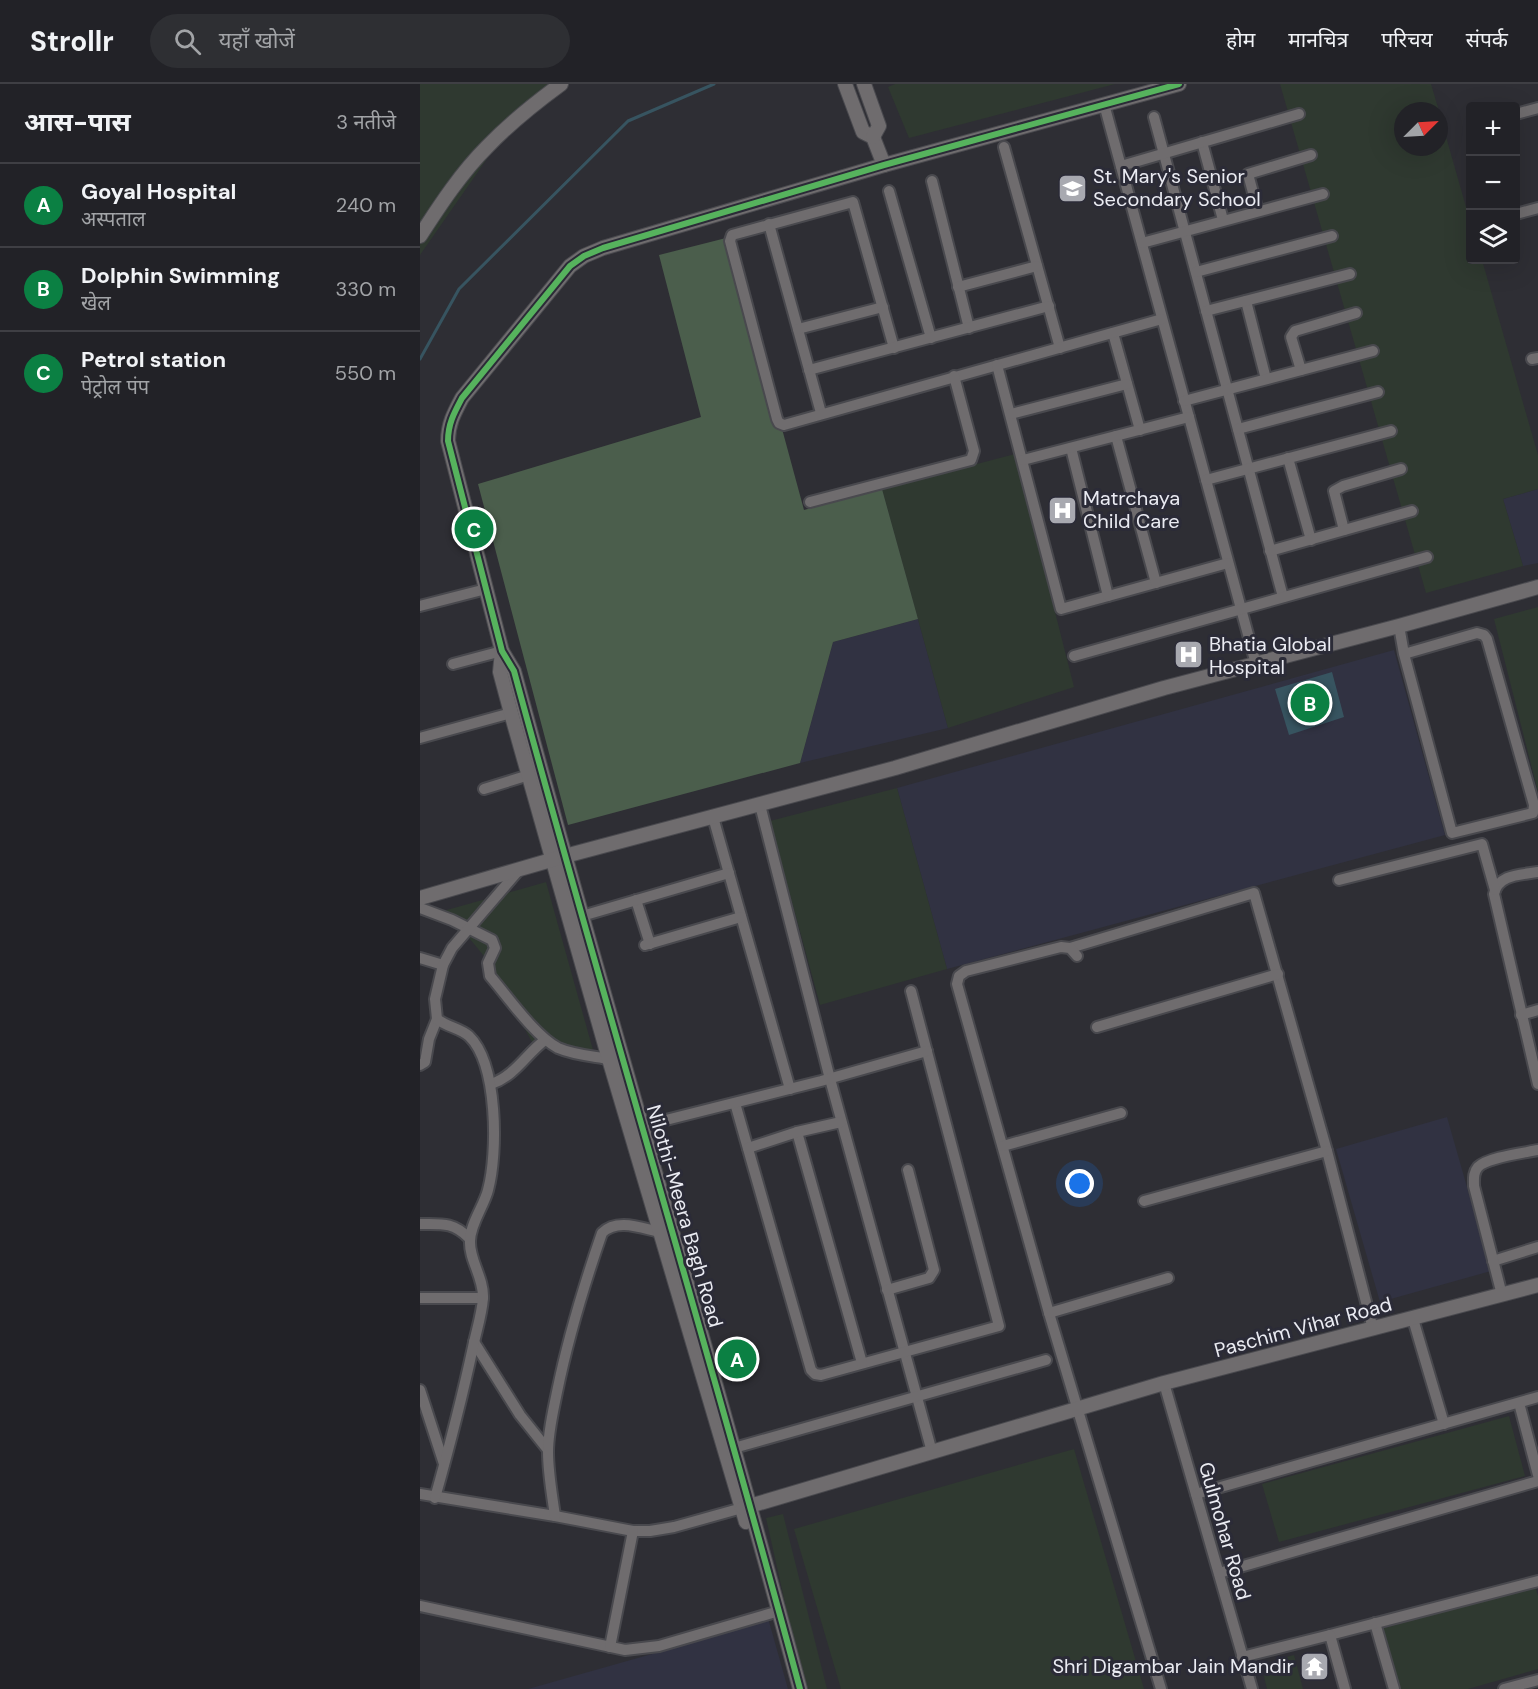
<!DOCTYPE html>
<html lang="hi">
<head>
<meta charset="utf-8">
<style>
  body { margin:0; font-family:"DM Sans","Noto Sans Devanagari",sans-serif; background:#2e2f33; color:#f1f3f6 }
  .controls { position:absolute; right:18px; top:18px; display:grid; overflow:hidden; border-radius:6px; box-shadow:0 6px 24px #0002 }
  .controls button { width:54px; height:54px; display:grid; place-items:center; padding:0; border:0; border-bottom:2px solid #3f3f44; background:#222227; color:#f1f3f6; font:30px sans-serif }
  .compass { position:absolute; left:974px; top:18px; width:54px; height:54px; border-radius:50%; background:#222227; box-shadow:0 6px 24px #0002; rotate:66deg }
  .you { position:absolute; left:660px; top:1100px; width:21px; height:21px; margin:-15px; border:4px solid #fff; border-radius:50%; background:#1a73e8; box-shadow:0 0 0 9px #1a73e833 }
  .badge { display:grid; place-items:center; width:39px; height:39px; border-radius:50%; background:#0b8043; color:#fff; font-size:20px; font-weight:700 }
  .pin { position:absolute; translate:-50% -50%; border:3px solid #fff; box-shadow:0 2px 6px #0006 }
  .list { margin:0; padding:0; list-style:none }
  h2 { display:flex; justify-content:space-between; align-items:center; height:78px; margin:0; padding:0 24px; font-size:26px }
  h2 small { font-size:20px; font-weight:400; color:#a2a4a7 }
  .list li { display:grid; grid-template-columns:39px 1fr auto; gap:18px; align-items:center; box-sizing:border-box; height:84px; padding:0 24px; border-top:2px solid #3f3f44 }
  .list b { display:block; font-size:22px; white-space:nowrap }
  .list p { margin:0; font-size:20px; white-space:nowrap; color:#a2a4a7 }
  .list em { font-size:20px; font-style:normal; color:#a2a4a7 }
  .icon { flex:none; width:33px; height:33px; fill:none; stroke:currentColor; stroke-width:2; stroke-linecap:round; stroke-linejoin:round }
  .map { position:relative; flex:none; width:1118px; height:1605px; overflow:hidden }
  header { display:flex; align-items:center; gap:36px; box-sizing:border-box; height:84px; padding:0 30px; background:#222227; border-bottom:2px solid #3f3f44 }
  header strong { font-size:28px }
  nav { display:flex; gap:33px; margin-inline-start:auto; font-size:21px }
  .search { width:420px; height:54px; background:#2e2f33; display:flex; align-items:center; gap:15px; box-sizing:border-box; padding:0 21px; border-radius:33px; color:#a2a4a7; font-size:22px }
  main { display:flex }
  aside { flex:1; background:#222227 }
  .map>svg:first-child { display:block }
  .built { fill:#313242 }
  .green { fill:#2f3930 }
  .forest { fill:#4b5e4c }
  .water { fill:#375460 }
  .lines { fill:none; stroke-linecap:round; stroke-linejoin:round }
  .stream { stroke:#375460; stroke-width:3 }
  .minor-casing { stroke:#49494e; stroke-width:14 }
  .tertiary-casing { stroke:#49494e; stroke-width:16 }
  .minor { stroke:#6f6c6e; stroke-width:10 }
  .tertiary { stroke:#6f6c6e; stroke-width:14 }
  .cycleway-casing { stroke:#2b2b37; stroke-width:10 }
  .cycleway { stroke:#56b35d; stroke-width:6 }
  .labels { text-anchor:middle; stroke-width:6; stroke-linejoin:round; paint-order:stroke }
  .poi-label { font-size:20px; fill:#eaebf2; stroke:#2b2b37; text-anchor:start }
  .street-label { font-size:20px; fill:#eaebf2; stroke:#2b2b37 }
</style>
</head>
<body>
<header>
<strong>Strollr</strong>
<div class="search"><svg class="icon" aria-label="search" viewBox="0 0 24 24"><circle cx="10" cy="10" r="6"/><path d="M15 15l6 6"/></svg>यहाँ खोजें</div>
<nav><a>होम</a><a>मानचित्र</a><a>परिचय</a><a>संपर्क</a></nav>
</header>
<main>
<aside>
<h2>आस-पास<small>3 नतीजे</small></h2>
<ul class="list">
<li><span class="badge">A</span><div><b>Goyal Hospital</b><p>अस्पताल</p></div><em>240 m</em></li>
<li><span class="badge">B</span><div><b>Dolphin Swimming</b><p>खेल</p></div><em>330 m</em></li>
<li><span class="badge">C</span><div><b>Petrol station</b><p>पेट्रोल पंप</p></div><em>550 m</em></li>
</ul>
</aside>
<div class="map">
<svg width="1118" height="1605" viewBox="0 0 1118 1605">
  <rect width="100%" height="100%" fill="#2e2e34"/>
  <g class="built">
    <path d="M1118,405V479L1103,482L1083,415Z"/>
    <path d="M498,535L528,644L380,679L413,558Z"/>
    <path d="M974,566L1025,751L527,885L477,704Z"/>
    <path d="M1027,1033L1071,1187L960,1218L916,1065Z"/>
    <path d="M348,1534L368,1605H108L232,1570Z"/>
  </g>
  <g class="green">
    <path d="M0,0H147L85,49L0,171Z"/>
    <path d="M475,0H695L489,54L468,3Z"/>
    <path d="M860,0H1011L1019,27H983V63H1019V28L1050,137V176H1062L1118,371V405L1083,415L1103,482L1006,509Z"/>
    <path d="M595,370L654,603L528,644L462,405Z"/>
    <path d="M1118,523V708L1074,535Z"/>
    <path d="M477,704L527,885L400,921L350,737Z"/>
    <path d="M126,798L173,966L112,958L68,877L45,849L9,831Z"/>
    <path d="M1089,1332L1105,1392L859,1458L842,1400Z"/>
    <path d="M654,1365L724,1605H421L374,1445Z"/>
    <path d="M363,1430L407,1605H388L368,1532L346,1434Z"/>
    <path d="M1115,1502L1118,1512V1585L1048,1605H975L958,1546Z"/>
    <path d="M874,1571L883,1605H847L841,1580Z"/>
  </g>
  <path class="forest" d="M310,153L384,426L462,405L498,535L413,558L380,679L148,741L58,400L281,333L239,171Z"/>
  <path class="water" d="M912,588L924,633L869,651L855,605Z"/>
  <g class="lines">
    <path class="stream" d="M0,275L39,205L208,37L294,0"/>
    <defs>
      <g id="minor">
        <path d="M684,20L836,580"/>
        <path d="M1096,30L1118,24"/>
        <path d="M734,33L863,513"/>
        <path d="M782,58L803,136"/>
        <path d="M584,63L640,264"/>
        <path d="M701,82L879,30"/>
        <path d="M512,97L549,244"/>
        <path d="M469,107L511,254"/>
        <path d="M838,127L828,90L891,71"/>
        <path d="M1096,130L1118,124"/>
        <path d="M349,140L401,329"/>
        <path d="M722,159L903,110"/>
        <path d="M776,188L912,152"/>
        <path d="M538,203L617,182"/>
        <path d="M826,217L846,295"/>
        <path d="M786,227L930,190"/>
        <path d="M378,245L463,223"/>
        <path d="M693,249L720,346"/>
        <path d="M474,264L433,118L312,151L310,157L357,335L359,339L364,341L742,235"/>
        <path d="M1112,275L1118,274"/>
        <path d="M577,281L641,525L808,479"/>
        <path d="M389,286L629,222"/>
        <path d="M881,286L871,253L875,247L936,229"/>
        <path d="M764,317L953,267"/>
        <path d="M591,330L707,300"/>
        <path d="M818,345L958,308"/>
        <path d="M696,352L736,499"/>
        <path d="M651,364L688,512"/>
        <path d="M868,374L891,456"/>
        <path d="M603,376L769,333"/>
        <path d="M786,396L971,347"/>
        <path d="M390,418L551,376L554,367L534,292"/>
        <path d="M924,446L914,407L923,402L981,385"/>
        <path d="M850,467L992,427"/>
        <path d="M0,522L66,505"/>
        <path d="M979,542L984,570L1032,749L1113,729L1114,721L1067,555L1064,551L1057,549L984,570"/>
        <path d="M654,572L1007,473"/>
        <path d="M33,580L82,567"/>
        <path d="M0,654L91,629"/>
        <path d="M64,705L109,691"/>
        <path d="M340,721L410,995L512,1368"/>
        <path d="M293,733L370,1005"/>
        <path d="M1118,788C1101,791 1078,790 1074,810L1118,1000"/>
        <path d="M919,796L1062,760L1075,806"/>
        <path d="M216,816L230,860"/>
        <path d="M0,824L32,836L72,856L75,864L68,879L70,892C88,913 115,952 138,964C154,971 172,972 189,975"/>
        <path d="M162,832L309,789"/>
        <path d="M225,861L321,833"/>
        <path d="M650,864L834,809L907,1067L953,1245"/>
        <path d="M657,872L650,864L641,863L546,887L539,892L537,900L629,1229L741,1605"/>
        <path d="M0,874L23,881"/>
        <path d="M1101,931L1118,926"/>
        <path d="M677,943L858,890"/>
        <path d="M0,981L5,978L9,955L17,935"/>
        <path d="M71,1000C95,992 106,970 125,956"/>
        <path d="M315,1019L391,1286L395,1290L401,1291L579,1242L491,907"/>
        <path d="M222,1042L401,997L507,967"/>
        <path d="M377,1048L442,1279"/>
        <path d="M583,1062L701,1029"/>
        <path d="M328,1064L377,1048L421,1038"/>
        <path d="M724,1117L907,1067"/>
        <path d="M0,1140C22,1140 33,1138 49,1154"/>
        <path d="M1073,1177L1118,1163"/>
        <path d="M467,1206L509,1194L514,1186L488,1086"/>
        <path d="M1082,1211L1054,1102C1054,1095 1053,1089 1058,1083C1068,1073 1104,1069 1118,1066"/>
        <path d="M0,1214H63"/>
        <path d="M629,1229L748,1194"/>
        <path d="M993,1235L1024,1340"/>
        <path d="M54,1258L100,1331L128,1366"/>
        <path d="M744,1299L832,1605"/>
        <path d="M0,1306L24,1380"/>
        <path d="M1099,1319L1118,1391"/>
        <path d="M314,1364L626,1276"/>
        <path d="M0,1410L135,1432L213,1447H230L254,1443L322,1424"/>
        <path d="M776,1410L1118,1313"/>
        <path d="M15,1414C29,1364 42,1314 53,1263C56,1248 62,1230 63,1214C64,1194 49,1176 50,1157C50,1140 64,1122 68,1106C78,1069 78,980 49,952C40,944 27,943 17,935L15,915L23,881L32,864L98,787"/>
        <path d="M135,1432C132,1410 128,1389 128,1368C128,1348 133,1328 137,1308C148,1254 164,1201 182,1149C197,1134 221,1144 240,1148L245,1147"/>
        <path d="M799,1489L1118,1397"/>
        <path d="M0,1522L205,1566L239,1562L359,1527"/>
        <path d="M955,1539L974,1605"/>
        <path d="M910,1551L1118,1497"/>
        <path d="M190,1563L213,1447"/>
        <path d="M822,1573L910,1551L925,1605"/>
        <path d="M1084,1605L1118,1596"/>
      </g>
      <g id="tertiary">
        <path d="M425,0L443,48L453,53L464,81"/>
        <path d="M444,0L459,42L453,53"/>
        <path d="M0,152C20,121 41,89 67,63C90,39 115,19 141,0"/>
        <path d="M82,567L80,588L91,629L189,975L326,1438"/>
        <path d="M0,814L145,772L475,684L744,604L979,542L1118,503"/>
        <path d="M323,1424L744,1299L1118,1201"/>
        <path d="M380,1605C289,1265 186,927 94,587L82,567L28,357C28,340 34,329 42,314L150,182L164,172L183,164L464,81L759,0"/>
      </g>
    </defs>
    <use href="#minor" class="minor-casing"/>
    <use href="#tertiary" class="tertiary-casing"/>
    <use href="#minor" class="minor"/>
    <use href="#tertiary" class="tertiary"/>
    <defs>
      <path id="cycleway" d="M380,1605C289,1265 186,927 94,587L82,567L28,357C28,340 34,329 42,314L150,182L164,172L183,164L464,81L759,0"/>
    </defs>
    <use href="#cycleway" class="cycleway-casing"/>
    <use href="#cycleway" class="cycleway"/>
  </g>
  <defs>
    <symbol id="school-square" viewBox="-11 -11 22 22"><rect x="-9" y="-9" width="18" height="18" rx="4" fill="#a8a9b0" stroke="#2b2b37"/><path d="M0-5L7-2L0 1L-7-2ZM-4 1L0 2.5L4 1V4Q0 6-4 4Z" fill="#fff"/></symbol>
    <symbol id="hospital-square" viewBox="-11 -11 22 22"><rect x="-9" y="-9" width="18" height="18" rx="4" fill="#a8a9b0" stroke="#2b2b37"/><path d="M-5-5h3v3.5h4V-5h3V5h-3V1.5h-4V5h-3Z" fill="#fff"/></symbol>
    <symbol id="temple-square" viewBox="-11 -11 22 22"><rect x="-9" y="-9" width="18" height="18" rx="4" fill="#a8a9b0" stroke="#2b2b37"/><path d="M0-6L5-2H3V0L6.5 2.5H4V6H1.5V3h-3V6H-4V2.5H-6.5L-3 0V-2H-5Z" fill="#fff"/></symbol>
  </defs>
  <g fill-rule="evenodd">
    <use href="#school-square" x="636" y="88" width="33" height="33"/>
    <use href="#hospital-square" x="626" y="410" width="33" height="33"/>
    <use href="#hospital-square" x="752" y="554" width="33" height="33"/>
    <use href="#temple-square" x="878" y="1566" width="33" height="33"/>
  </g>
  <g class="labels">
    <g class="poi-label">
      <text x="673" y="99">St. Mary's Senior<tspan x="673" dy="23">Secondary School</tspan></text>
      <text x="663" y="421">Matrchaya<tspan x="663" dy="23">Child Care</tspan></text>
      <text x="789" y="567">Bhatia Global<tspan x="789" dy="23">Hospital</tspan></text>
      <text x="874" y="1589" text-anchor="end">Shri Digambar Jain Mandir</text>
    </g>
    <g class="street-label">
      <text transform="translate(265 1132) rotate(74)" y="7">Nilothi-Meera Bagh Road</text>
      <text transform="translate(883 1243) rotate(-15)" y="7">Paschim Vihar Road</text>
      <text transform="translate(805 1447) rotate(74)" y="7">Gulmohar Road</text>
    </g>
  </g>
</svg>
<div class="controls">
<button>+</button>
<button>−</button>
<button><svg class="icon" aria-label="layers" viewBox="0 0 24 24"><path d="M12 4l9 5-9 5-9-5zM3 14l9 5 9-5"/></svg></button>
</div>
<svg class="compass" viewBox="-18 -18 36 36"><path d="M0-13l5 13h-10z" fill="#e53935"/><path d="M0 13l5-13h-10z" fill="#a2a4a7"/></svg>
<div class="you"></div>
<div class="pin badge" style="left:317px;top:1275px">A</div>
<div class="pin badge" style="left:890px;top:619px">B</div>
<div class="pin badge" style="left:54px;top:445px">C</div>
</div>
</main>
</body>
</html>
